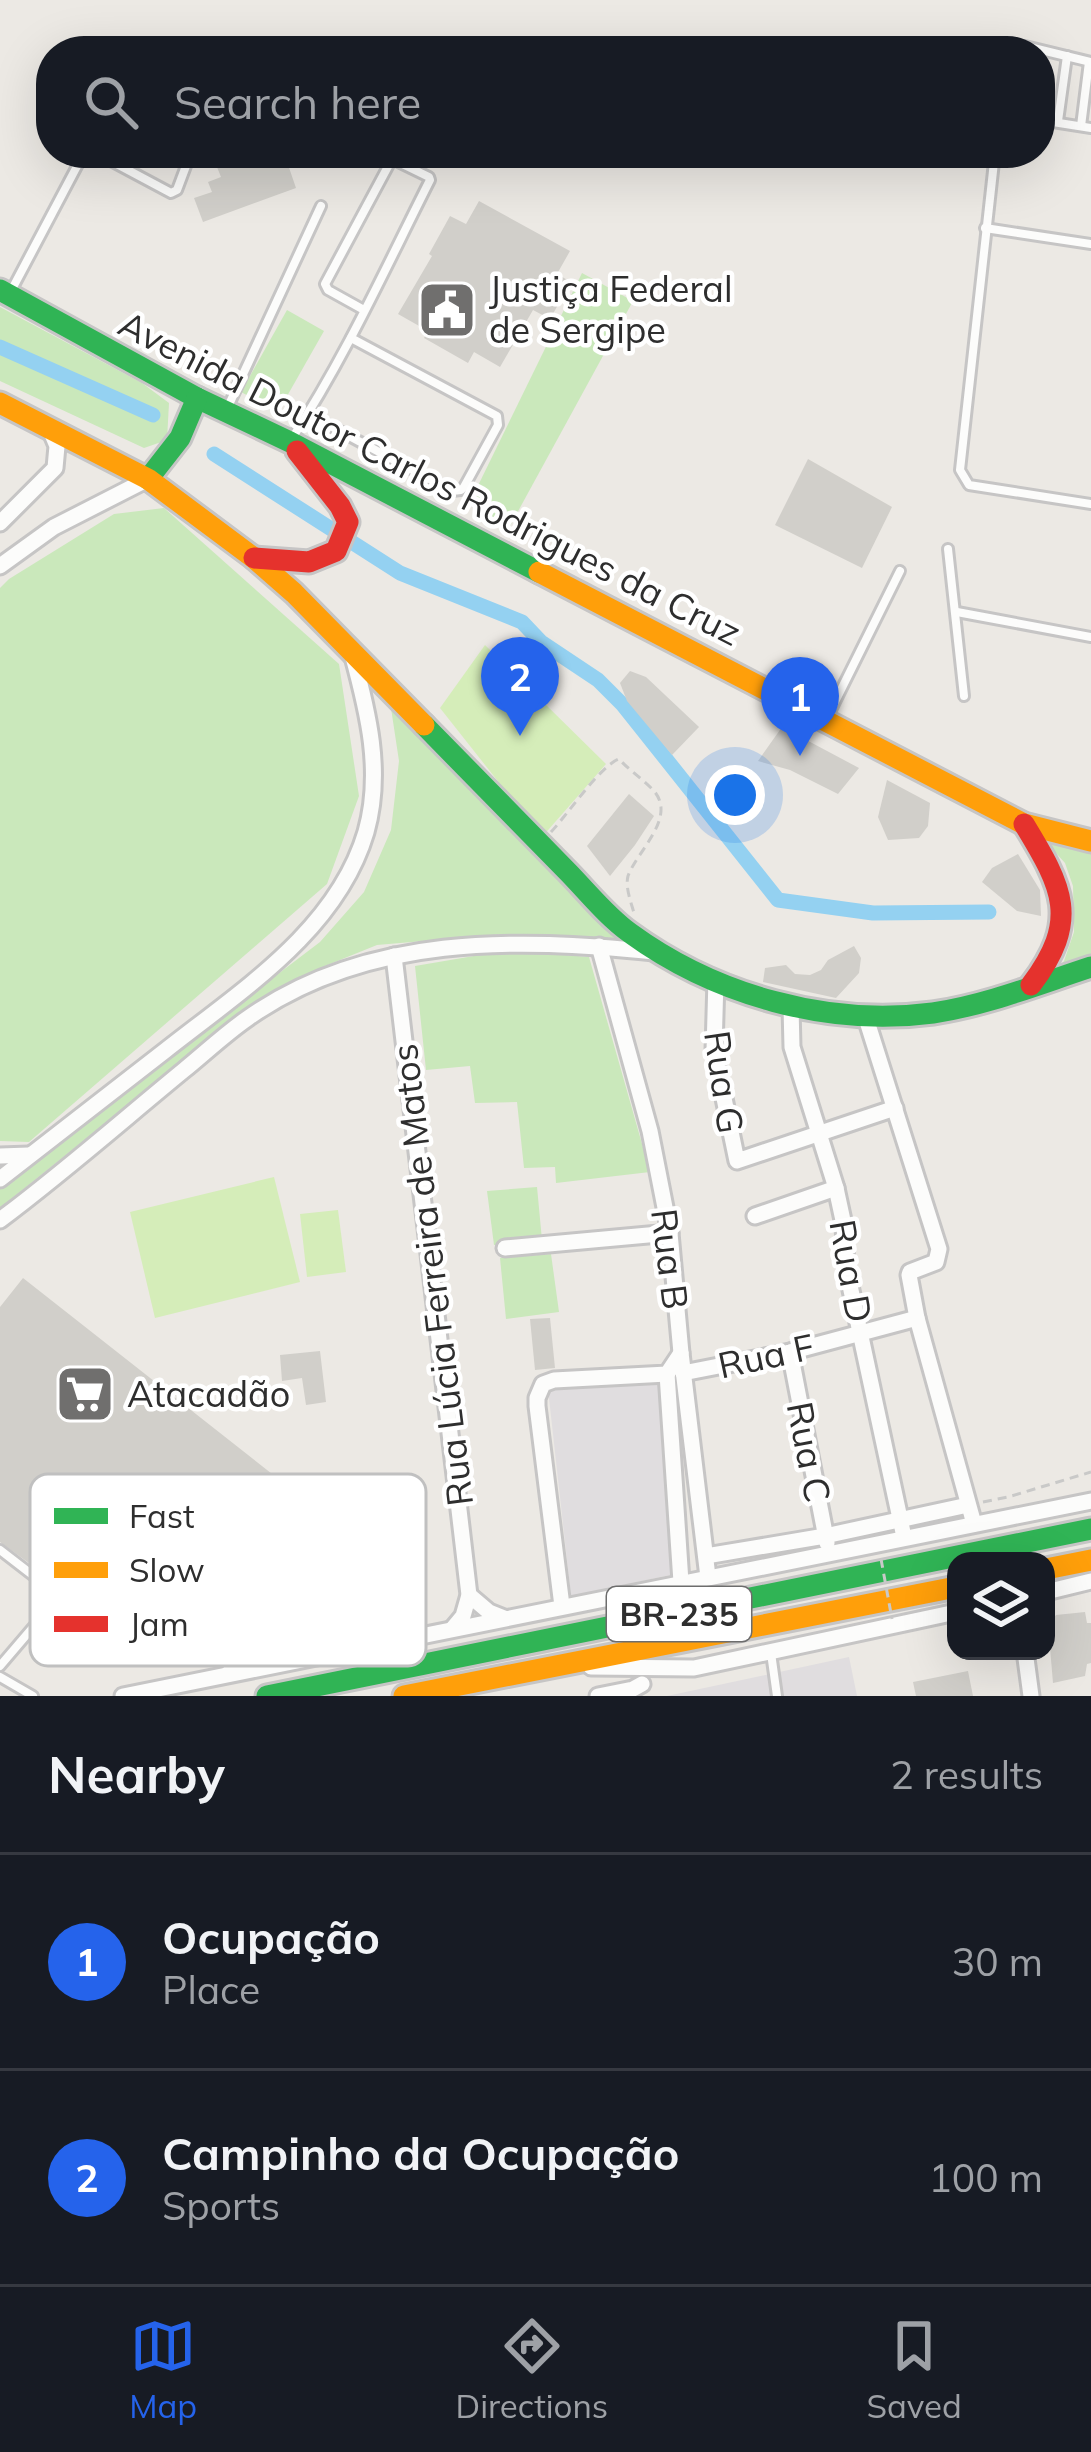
<!DOCTYPE html>
<html lang="en">
<head>
<meta charset="utf-8">
<style>
  body { margin:0; font-family:Mulish,sans-serif; background:#20242c; color:#f1f3f6 }
  .controls { position:absolute; right:36px; bottom:36px; display:grid; overflow:hidden; border-radius:24px; box-shadow:0 12px 48px #0002 }
  .controls button { width:108px; height:108px; display:grid; place-items:center; padding:0; border:0; border-bottom:3px solid #363941; background:#171b24; color:#f1f3f6; font:60px sans-serif }
  .you { position:absolute; left:735px; top:795px; width:42px; height:42px; margin:-30px; border:9px solid #fff; border-radius:50%; background:#1a73e8; box-shadow:0 0 0 18px #1a73e833 }
  .badge { display:grid; place-items:center; width:78px; height:78px; border-radius:50%; background:#2563eb; color:#fff; font-size:39px; font-weight:700 }
  .pin { position:absolute; translate:-50% -99px; filter:drop-shadow(0 3px 6px #0008) }
  .pin::after { content:''; position:absolute; top:63px; width:42px; height:36px; background:inherit; clip-path:polygon(0 0,100% 0,50% 100%) }
  .list { margin:0; padding:0; list-style:none }
  h2 { display:flex; justify-content:space-between; align-items:center; height:156px; margin:0; padding:0 48px; font-size:51px }
  h2 small { font-size:39px; font-weight:400; color:#9ea1a6 }
  .list li { display:grid; grid-template-columns:78px 1fr auto; gap:36px; align-items:center; box-sizing:border-box; height:216px; padding:0 48px; border-top:3px solid #363941 }
  .list b { display:block; font-size:45px; white-space:nowrap }
  .list p { margin:0; font-size:39px; white-space:nowrap; color:#9ea1a6 }
  .list em { font-size:39px; font-style:normal; color:#9ea1a6 }
  .icon { flex:none; width:66px; height:66px; fill:none; stroke:currentColor; stroke-width:2; stroke-linecap:round; stroke-linejoin:round }
  .map { position:relative; flex:none; width:1091px; height:1696px; overflow:hidden }
  .search { position:absolute; background:#171b24; box-shadow:0 12px 48px #0002; left:36px; right:36px; top:36px; height:132px; display:flex; align-items:center; gap:30px; box-sizing:border-box; padding:0 42px; border-radius:48px; color:#9ea1a6; font-size:45px }
  .sheet { height:588px; background:#171b24 }
  nav { display:flex; justify-content:space-around; align-items:center; box-sizing:border-box; height:168px; border-top:3px solid #363941; background:#171b24; font-size:33px; color:#9ea1a6 }
  nav a { display:grid; justify-items:center; gap:6px }
  nav .on { color:#2563eb }
  .map>svg:first-child { display:block }
  .industrial { fill:#e0dddf }
  .green { fill:#cae8bb }
  .pitch { fill:#d5edb9 }
  .lines { fill:none; stroke-linecap:round; stroke-linejoin:round }
  .canal { stroke:#94d1f1; stroke-width:15 }
  .building { fill:#d1cfca }
  .lane-casing { stroke:#c6c5c5; stroke-width:14 }
  .street-casing { stroke:#c6c5c5; stroke-width:21 }
  .fast-casing { stroke:#c6c5c5; stroke-width:27 }
  .slow-casing { stroke:#c6c5c5; stroke-width:27 }
  .jam-casing { stroke:#c6c5c5; stroke-width:27 }
  .path { stroke:#c9c9c8; stroke-width:3; stroke-dasharray:9 6; stroke-linecap:butt }
  .lane { stroke:#fcfcfb; stroke-width:8 }
  .street { stroke:#fcfcfb; stroke-width:15 }
  .fast { stroke:#30b455; stroke-width:21 }
  .slow { stroke:#ff9f0a; stroke-width:21 }
  .jam { stroke:#e5322d; stroke-width:21 }
  .path-bridge { stroke:#c9c9c8; stroke-width:3; stroke-dasharray:9 6; stroke-linecap:butt }
  .labels { text-anchor:middle; stroke-width:9; stroke-linejoin:round; paint-order:stroke }
  .shield { fill:#fff; stroke:#6d6d6d; stroke-width:3 }
  .shield-label { font-size:33px; font-weight:bold; fill:#2e2e2e }
  .poi-label { font-size:36px; fill:#2e2e2e; stroke:#fff; text-anchor:start }
  .street-label { font-size:36px; fill:#2e2e2e; stroke:#fff }
  .key { fill:#fff; stroke:#c0c0c0; stroke-width:3 }
  .key-label { font-size:33px; fill:#2e2e2e }
</style>
</head>
<body>
<div class="map">
<svg width="1091" height="1696" viewBox="0 0 1091 1696">
  <rect width="100%" height="100%" fill="#ece9e4"/>
  <g class="industrial">
    <path d="M659,1379L675,1574L571,1596L548,1389Z"/>
    <path d="M849,1657L857,1696H667Z"/>
  </g>
  <g class="green">
    <path d="M582,273L633,301L510,526L469,504Z"/>
    <path d="M0,307L142,383L169,403L167,440L144,448L0,381Z"/>
    <path d="M287,310L324,331L278,412L241,392Z"/>
    <path d="M164,508L339,664L359,796L327,884L29,1142L0,1141V588L9,579L114,514Z"/>
    <path d="M389,695L627,939L505,934L377,945L325,966L250,1007L0,1208V1186L320,942L364,892L391,830L399,761Z"/>
    <path d="M1047,843L1091,854V969L1045,984L1064,961L1074,932L1073,886L1065,863Z"/>
    <path d="M509,950L589,957L650,1172L556,1183L555,1167L524,1168L517,1102L475,1103L470,1066L426,1070L415,966Z"/>
    <path d="M537,1187L542,1240L494,1245L487,1191Z"/>
    <path d="M551,1254L559,1312L506,1319L500,1258Z"/>
  </g>
  <g class="pitch">
    <path d="M485,645L606,764L542,837L440,708Z"/>
    <path d="M274,1177L300,1282L155,1318L130,1212Z"/>
    <path d="M338,1210L346,1272L307,1277L300,1214Z"/>
  </g>
  <g class="lines">
    <g class="canal">
      <path d="M0,347L153,415"/>
      <path d="M214,454L400,573L522,622L541,642L598,680L623,705L778,900L873,913L989,912"/>
    </g>
  </g>
  <g class="building">
    <path d="M240,153H284L296,188L203,222L194,198L212,192L208,182L221,177L215,162Z"/>
    <path d="M479,201L570,251L557,274L571,282L550,319L533,310L500,367L474,352L468,363L424,338L428,331L398,314L432,256L429,254L450,216L466,224Z"/>
    <path d="M808,459L892,507L862,568L775,525Z"/>
    <path d="M630,671L646,677L699,727L672,755L627,701L620,683Z"/>
    <path d="M782,727L859,768L838,794L790,770L758,761Z"/>
    <path d="M887,780L930,803L928,826L919,838L888,840L878,817Z"/>
    <path d="M629,794L654,816L635,845L610,876L587,846Z"/>
    <path d="M1018,854L1040,890L1041,916L1017,911L982,882L992,868Z"/>
    <path d="M854,946L861,958L859,973L836,998L763,982L765,968L786,965L795,974L810,975L821,970L828,960Z"/>
    <path d="M23,1278L281,1481L176,1616L162,1604L126,1643L66,1594L62,1587L0,1542V1307Z"/>
    <path d="M550,1318L555,1368L535,1370L530,1319Z"/>
    <path d="M320,1351L326,1402L306,1405L302,1378L282,1381L280,1355Z"/>
    <path d="M1085,1612L1087,1623H1091V1663L1087,1664L1085,1676L1053,1683L1048,1624L1056,1615Z"/>
    <path d="M968,1671L973,1696H916L913,1682Z"/>
  </g>
  <g class="lines">
    <defs>
      <g id="lane">
        <path d="M1025,46L1091,62"/>
        <path d="M1040,120L1091,128"/>
        <path d="M1058,121L1067,56"/>
        <path d="M1081,126L1089,62"/>
        <path d="M96,153L171,193L177,190L186,166L185,160L172,153"/>
        <path d="M995,153L960,470L969,485L1091,504"/>
        <path d="M985,228L1091,244"/>
        <path d="M10,293L84,153"/>
        <path d="M226,411L321,206"/>
        <path d="M308,414L452,491L461,490L464,487L498,425L497,416L351,338"/>
        <path d="M291,440C345,358 386,267 430,180L429,177L392,159L325,284L328,290L364,310"/>
        <path d="M948,549L964,696"/>
        <path d="M957,612L1091,637"/>
        <path d="M826,720L900,571"/>
        <path d="M293,1486C281,1510 252,1557 247,1580C235,1634 336,1639 368,1642"/>
        <path d="M0,1550L57,1594L58,1598L0,1666"/>
        <path d="M771,1653L777,1696"/>
        <path d="M223,1675L246,1645L263,1617"/>
        <path d="M0,1677L33,1696"/>
      </g>
      <g id="street">
        <path d="M0,523L55,468L57,446L49,427"/>
        <path d="M0,566L54,527L148,479"/>
        <path d="M599,946L650,1131L670,1233L681,1353L708,1577"/>
        <path d="M394,956L469,1595L463,1616L453,1628"/>
        <path d="M716,979L714,1050L737,1161L895,1108"/>
        <path d="M791,1007L792,1047L836,1188L844,1225L846,1267L904,1537"/>
        <path d="M865,1015L939,1249L936,1262L910,1272L909,1275L917,1318L974,1524"/>
        <path d="M0,1156L29,1155"/>
        <path d="M0,1179C55,1136 111,1093 166,1050C242,990 337,930 366,832C383,772 368,712 352,653"/>
        <path d="M755,1216L836,1188"/>
        <path d="M0,1220C63,1173 123,1120 184,1070C205,1053 226,1033 248,1018C367,934 516,938 654,952"/>
        <path d="M505,1248L670,1233"/>
        <path d="M790,1352L827,1543"/>
        <path d="M683,1373L790,1352L917,1318"/>
        <path d="M667,1374L681,1582"/>
        <path d="M706,1556L825,1536L968,1505"/>
        <path d="M1046,1592L1091,1581"/>
        <path d="M469,1595L489,1612L504,1618"/>
        <path d="M562,1606L537,1406V1398L543,1384L554,1380L667,1374L681,1353"/>
        <path d="M1025,1651L1031,1696"/>
        <path d="M591,1667L694,1668L956,1612"/>
        <path d="M123,1696L1091,1501"/>
        <path d="M598,1696L633,1689L642,1684"/>
      </g>
      <g id="fast">
        <path d="M0,290L197,398L290,442L539,572"/>
        <path d="M148,479L180,438L197,398"/>
        <path d="M424,725C471,773 518,821 565,869C586,890 606,916 630,933C715,995 828,1027 933,1013C987,1005 1039,984 1091,967"/>
        <path d="M267,1696L1091,1529"/>
      </g>
      <g id="slow">
        <path d="M0,403L148,479L254,558L294,593L424,725"/>
        <path d="M539,572L1024,824L1091,841"/>
        <path d="M1046,1569L1091,1560"/>
        <path d="M404,1696L956,1587"/>
      </g>
      <g id="jam">
        <path d="M254,558L309,562L336,551L348,522L340,506L297,451"/>
        <path d="M1024,824C1063,888 1080,920 1031,985"/>
      </g>
    </defs>
    <use href="#lane" class="lane-casing"/>
    <use href="#street" class="street-casing"/>
    <use href="#fast" class="fast-casing"/>
    <use href="#slow" class="slow-casing"/>
    <use href="#jam" class="jam-casing"/>
    <g class="path">
      <path d="M551,832C568,814 600,766 619,759C630,771 644,780 654,791C677,818 637,851 628,876C625,887 631,902 634,913"/>
      <path d="M983,1502L1008,1497L1091,1472"/>
    </g>
    <use href="#lane" class="lane"/>
    <use href="#street" class="street"/>
    <use href="#fast" class="fast"/>
    <use href="#slow" class="slow"/>
    <use href="#jam" class="jam"/>
    <path class="path-bridge" d="M881,1559L892,1619"/>
  </g>
  <defs>
    <symbol id="civic-square" viewBox="-11 -11 22 22"><rect x="-9" y="-9" width="18" height="18" rx="4" fill="#706f6e" stroke="#fff"/><path d="M-.6-6.5H3V-4.5H.6V-3L4-1V1h2V6H-6V1h2V-1L-.6-3ZM-1.2 2.5V6h2.4V2.5Z" fill="#fff"/></symbol>
    <symbol id="supermarket-square" viewBox="-11 -11 22 22"><rect x="-9" y="-9" width="18" height="18" rx="4" fill="#706f6e" stroke="#fff"/><path d="M-6-5.5h2.5l.6 2H6L4.5 2H-2.5L-4.4-4H-6ZM-1.5 3.2a1.3 1.3 0 1 0 .1 0ZM3 3.2a1.3 1.3 0 1 0 .1 0Z" fill="#fff"/></symbol>
  </defs>
  <g fill-rule="evenodd">
    <use href="#civic-square" x="414" y="277" width="66" height="66"/>
    <use href="#supermarket-square" x="52" y="1361" width="66" height="66"/>
  </g>
  <g class="labels">
    <rect class="shield" x="607" y="1587" width="144" height="54" rx="9"/>
    <g class="shield-label">
      <text x="679" y="1626">BR-235</text>
    </g>
    <g class="poi-label">
      <text x="489" y="302">Justiça Federal<tspan x="489" dy="41">de Sergipe</tspan></text>
      <text x="127" y="1407">Atacadão</text>
    </g>
    <g class="street-label">
      <text transform="translate(430 478) rotate(27)" y="13">Avenida Doutor Carlos Rodrigues da Cruz</text>
      <text transform="translate(724 1082) rotate(82)" y="13">Rua G</text>
      <text transform="translate(670 1259) rotate(83)" y="13">Rua B</text>
      <text transform="translate(851 1271) rotate(80)" y="13">Rua D</text>
      <text transform="translate(432 1275) rotate(-97)" y="13">Rua Lúcia Ferreira de Matos</text>
      <text transform="translate(766 1356) rotate(-12)" y="13">Rua F</text>
      <text transform="translate(809 1452) rotate(79)" y="13">Rua C</text>
    </g>
  </g>
  <rect x="30" y="1474" width="396" height="192" rx="18" class="key"/>
  <rect x="54" y="1508" width="54" height="16" fill="#30b455"/>
  <rect x="54" y="1562" width="54" height="16" fill="#ff9f0a"/>
  <rect x="54" y="1616" width="54" height="16" fill="#e5322d"/>
  <g class="key-label">
    <text x="129" y="1528">Fast</text>
    <text x="129" y="1582">Slow</text>
    <text x="129" y="1636">Jam</text>
  </g>
</svg>
<div class="controls">
<button><svg class="icon" aria-label="layers" viewBox="0 0 24 24"><path d="M12 4l9 5-9 5-9-5zM3 14l9 5 9-5"/></svg></button>
</div>
<div class="you"></div>
<div class="pin badge" style="left:800px;top:756px">1</div>
<div class="pin badge" style="left:520px;top:736px">2</div>
<div class="search"><svg class="icon" aria-label="search" viewBox="0 0 24 24"><circle cx="10" cy="10" r="6"/><path d="M15 15l6 6"/></svg>Search here</div>
</div>
<section class="sheet">
<h2>Nearby<small>2 results</small></h2>
<ul class="list">
<li><span class="badge">1</span><div><b>Ocupação</b><p>Place</p></div><em>30 m</em></li>
<li><span class="badge">2</span><div><b>Campinho da Ocupação</b><p>Sports</p></div><em>100 m</em></li>
</ul>
</section>
<nav>
<a class="on"><svg class="icon" aria-label="map" viewBox="0 0 24 24"><path d="M3 6l6-2 6 2 6-2v14l-6 2-6-2-6 2zM9 4v14M15 6v14"/></svg>Map</a>
<a><svg class="icon" aria-label="directions" viewBox="0 0 24 24"><path d="M12 3l9 9-9 9-9-9zM9 14v-3h6M13 9l2 2-2 2"/></svg>Directions</a>
<a><svg class="icon" aria-label="saved" viewBox="0 0 24 24"><path d="M7 4h10v16l-5-4-5 4z"/></svg>Saved</a>
</nav>
</body>
</html>
